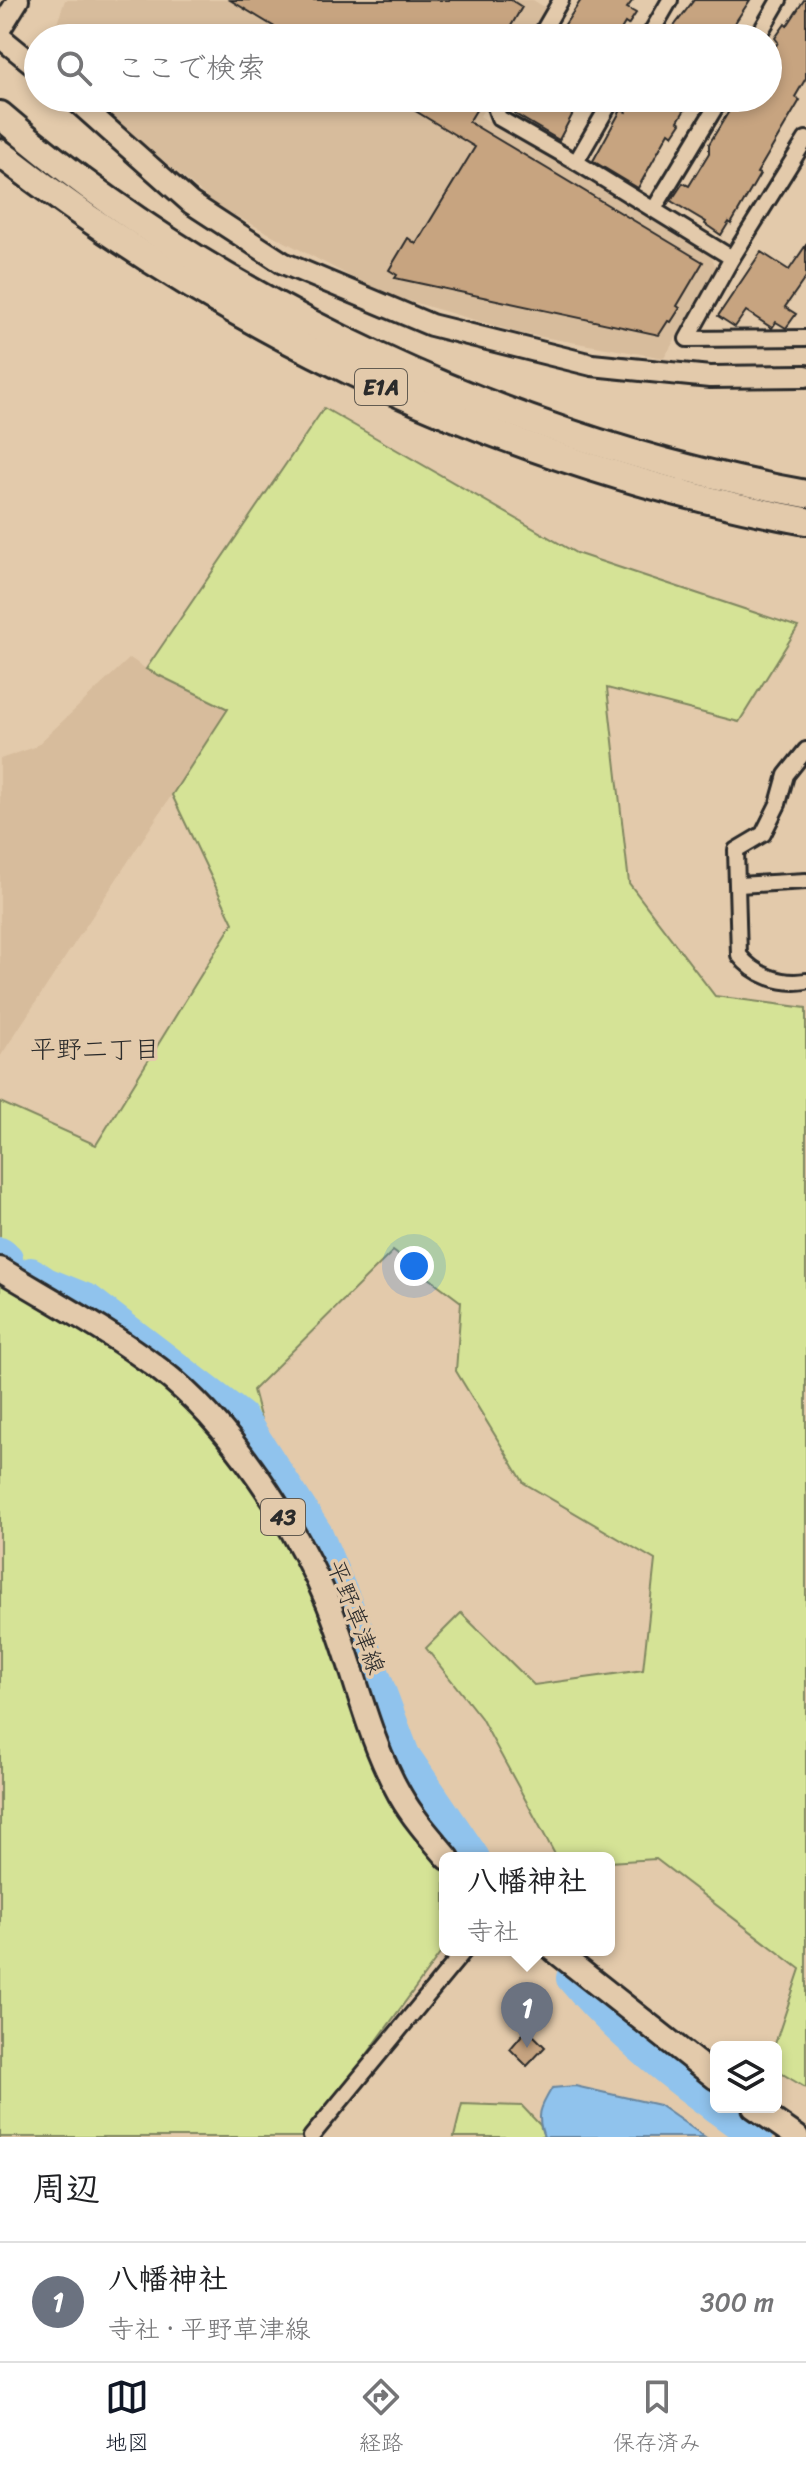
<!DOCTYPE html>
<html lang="ja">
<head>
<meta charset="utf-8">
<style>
  body { margin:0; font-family:Sriracha,"Klee One",sans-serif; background:#f6f6f6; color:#202124 }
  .controls { position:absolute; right:24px; bottom:24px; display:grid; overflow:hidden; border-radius:12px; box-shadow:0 4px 12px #0003 }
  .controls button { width:72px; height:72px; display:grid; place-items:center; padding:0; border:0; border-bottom:2px solid #e0e0e0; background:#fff; color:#202124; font:40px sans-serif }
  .you { position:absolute; left:414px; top:1266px; width:28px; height:28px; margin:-20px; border:6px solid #fff; border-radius:50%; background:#1a73e8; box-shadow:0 0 0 12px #1a73e833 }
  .badge { display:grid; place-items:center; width:52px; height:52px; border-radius:50%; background:#111827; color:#fff; font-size:26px; font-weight:700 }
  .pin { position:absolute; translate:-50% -66px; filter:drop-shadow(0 2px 4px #0008) }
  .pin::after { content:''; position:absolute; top:42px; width:28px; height:24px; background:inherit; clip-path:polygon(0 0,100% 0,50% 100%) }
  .popup { position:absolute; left:439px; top:1852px; width:176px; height:104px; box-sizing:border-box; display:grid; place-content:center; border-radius:12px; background:#fff; filter:drop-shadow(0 2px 6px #0005); font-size:26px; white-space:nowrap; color:#757577 }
  .popup b { font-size:30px; color:#202124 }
  .popup::after { content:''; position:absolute; left:50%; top:100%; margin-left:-16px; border:16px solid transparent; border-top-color:#fff }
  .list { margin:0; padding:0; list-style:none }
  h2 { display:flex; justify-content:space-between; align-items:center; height:104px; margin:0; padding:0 32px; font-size:34px }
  h2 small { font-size:26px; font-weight:400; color:#757577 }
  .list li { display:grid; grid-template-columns:52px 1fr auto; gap:24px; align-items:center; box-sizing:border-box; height:120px; padding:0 32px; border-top:2px solid #e0e0e0 }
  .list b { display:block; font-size:30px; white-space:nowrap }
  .list p { margin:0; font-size:26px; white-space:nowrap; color:#757577 }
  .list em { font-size:26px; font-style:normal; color:#757577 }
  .icon { flex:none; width:44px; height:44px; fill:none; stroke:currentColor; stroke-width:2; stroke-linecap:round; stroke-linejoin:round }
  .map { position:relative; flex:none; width:806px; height:2137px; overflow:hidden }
  .search { position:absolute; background:#fff; box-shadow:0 4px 12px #0003; left:24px; right:24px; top:24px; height:88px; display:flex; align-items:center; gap:20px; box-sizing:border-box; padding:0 28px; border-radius:44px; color:#757577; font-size:30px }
  .sheet { height:224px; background:#fff }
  nav { display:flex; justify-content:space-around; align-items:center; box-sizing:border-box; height:112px; border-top:2px solid #e0e0e0; background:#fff; font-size:22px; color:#757577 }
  nav a { display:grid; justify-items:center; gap:4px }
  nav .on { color:#111827 }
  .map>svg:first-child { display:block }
  .built { fill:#d7bc9c }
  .green { fill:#d5e396; stroke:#808760; stroke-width:2 }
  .water { fill:#90c3ed; stroke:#68869f; stroke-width:2 }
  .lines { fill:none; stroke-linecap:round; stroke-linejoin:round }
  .river { stroke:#90c3ed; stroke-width:32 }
  .building { fill:#c7a480; stroke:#2b2b2b; stroke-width:2 }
  .street-casing { stroke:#2b2b2b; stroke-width:20 }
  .secondary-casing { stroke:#2b2b2b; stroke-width:26 }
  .primary-casing { stroke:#2b2b2b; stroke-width:28 }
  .highway-casing { stroke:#2b2b2b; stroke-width:32 }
  .street { stroke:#e3caab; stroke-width:14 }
  .secondary { stroke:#e3caab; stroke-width:20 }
  .primary { stroke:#e3caab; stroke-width:22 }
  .highway { stroke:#e3caab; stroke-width:26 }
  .labels { text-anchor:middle; stroke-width:7; stroke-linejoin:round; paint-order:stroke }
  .shield { fill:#e3caab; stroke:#625b51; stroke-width:2 }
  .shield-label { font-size:22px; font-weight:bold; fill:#2b2b2b }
  .street-label { font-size:24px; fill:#2b2b2b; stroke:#e3caab }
  .neighbourhood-label { font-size:26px; fill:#2b2b2b; stroke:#e3caab }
</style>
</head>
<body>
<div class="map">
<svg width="806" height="2137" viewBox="0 0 806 2137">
  <rect width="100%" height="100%" fill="#e3caab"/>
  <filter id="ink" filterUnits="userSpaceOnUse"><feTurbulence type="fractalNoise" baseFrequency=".0125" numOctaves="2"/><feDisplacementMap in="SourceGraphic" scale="16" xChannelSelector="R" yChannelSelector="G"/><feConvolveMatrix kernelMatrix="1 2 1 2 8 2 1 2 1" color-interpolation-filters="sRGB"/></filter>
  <g filter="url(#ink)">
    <g class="built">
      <path d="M65,0H533L546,8L528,38H52Z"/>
      <path d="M90,98H491L480,116L711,255L717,270L664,358L519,333L382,293L217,206Z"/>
      <path d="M130,658L146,669L228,709L0,1057V759L35,747Z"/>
    </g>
    <g class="green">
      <path d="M324,408L576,553L798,627L739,722L607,688L629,883L715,996L806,1008V2088L776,2070V2047H774L800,1969L656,1859L609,1862V1858H557L481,1718L426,1648L461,1613L534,1685L643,1670L655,1560L524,1483L456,1371L461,1302L393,1251L253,1390L289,1526L353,1687L445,1861V1947L307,2137H0V1102L96,1145L233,923L172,795L228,709L146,669Z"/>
      <path d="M462,2104L522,2106L540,2125L544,2137H454Z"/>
    </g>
    <path class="water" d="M575,2086L659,2105L705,2137H544C536,2115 540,2108 552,2088Z"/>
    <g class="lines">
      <g class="river">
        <path d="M0,1253L7,1258"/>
        <path d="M31,1273L46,1283L88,1300L241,1417L317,1534L359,1634L404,1755L474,1858"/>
        <path d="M572,1978C613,2027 665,2070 716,2107"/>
        <path d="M716,2107L757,2137"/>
      </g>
    </g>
    <g class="building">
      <path d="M230,0H511L522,7L504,38H293Z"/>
      <path d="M581,0H633L627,8L636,13L628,25L625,23L616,38H561L567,28L564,26Z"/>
      <path d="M694,0H750L725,38H665Z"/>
      <path d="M804,0H806V78L795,97L800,100L757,173L760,174L731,224L729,222L721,235L705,224L706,222L671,201L683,183L689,186L709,153V144L737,98H768V60L778,42L775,38L785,24L787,26Z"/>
      <path d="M394,98H473L481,102L469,122L703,262L677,306L680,308L671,322L668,321L659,335L395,278L397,275L389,270L408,238L416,244L475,147Z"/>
      <path d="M513,98H581L559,140L515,114L519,108L511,103Z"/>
      <path d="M634,98H692L678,121L681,123L673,135L669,132L638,188L593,161L621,110L626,112Z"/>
      <path d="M806,245V277L785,307L796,314L786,328L776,322L772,328L746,311L735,327L718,316L761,252L789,270Z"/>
      <path d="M527,2029L545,2047L527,2066L510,2049Z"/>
    </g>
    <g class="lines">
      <defs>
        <g id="street">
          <path d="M539,38L561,0"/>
          <path d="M648,38L670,0"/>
          <path d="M757,38L779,0"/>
          <path d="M503,98L496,110L499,118L576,162L732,258"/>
          <path d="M806,139L732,258L687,339L806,338"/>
          <path d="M576,162L613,98"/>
          <path d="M654,209L721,98"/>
          <path d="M806,750L786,775L778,804L763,834L736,850L739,955C754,975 781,985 806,981"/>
          <path d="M738,885L806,881"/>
          <path d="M311,2137L465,1950"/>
        </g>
        <g id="secondary">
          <path d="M0,29L18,0"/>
          <path d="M0,37L38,68"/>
          <path d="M73,98L191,203L283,263L431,325L592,365L710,377L806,376"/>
        </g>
        <g id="primary">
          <path d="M0,1269C53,1301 109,1331 159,1369C230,1423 293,1521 328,1603C354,1666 366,1735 400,1795C413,1818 431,1838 448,1858"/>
          <path d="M554,1950L716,2078"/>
          <path d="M754,2107L797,2137"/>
        </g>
        <g id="highway">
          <path d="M0,115C221,306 519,442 806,494"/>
          <path d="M0,153C236,337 511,466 806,521"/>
        </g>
      </defs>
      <use href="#street" class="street-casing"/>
      <use href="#secondary" class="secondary-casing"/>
      <use href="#primary" class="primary-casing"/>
      <use href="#highway" class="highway-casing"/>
      <use href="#street" class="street"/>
      <use href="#secondary" class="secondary"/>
      <use href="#primary" class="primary"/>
      <use href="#highway" class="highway"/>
    </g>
  </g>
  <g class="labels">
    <g class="shield">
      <rect x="355" y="369" width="52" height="36" rx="6"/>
      <rect x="261" y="1499" width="44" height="36" rx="6"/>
    </g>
    <g class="shield-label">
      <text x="381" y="395">E1A</text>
      <text x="283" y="1525">43</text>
    </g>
    <g class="street-label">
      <text transform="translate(356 1617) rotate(69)" y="8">平野草津線</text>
    </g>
    <g class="neighbourhood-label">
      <text x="95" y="1058">平野二丁目</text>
    </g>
  </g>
</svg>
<div class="controls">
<button><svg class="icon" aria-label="layers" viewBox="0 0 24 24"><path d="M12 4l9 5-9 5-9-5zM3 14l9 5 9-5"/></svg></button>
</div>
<div class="you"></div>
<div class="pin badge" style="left:527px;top:2048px;background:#6b7280">1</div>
<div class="popup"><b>八幡神社</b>寺社</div>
<div class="search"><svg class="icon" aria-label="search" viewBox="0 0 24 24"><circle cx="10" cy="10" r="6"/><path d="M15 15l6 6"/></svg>ここで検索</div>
</div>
<section class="sheet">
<h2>周辺<small></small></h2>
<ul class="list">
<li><span class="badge" style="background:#6b7280">1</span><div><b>八幡神社</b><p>寺社 · 平野草津線</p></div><em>300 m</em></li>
</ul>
</section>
<nav>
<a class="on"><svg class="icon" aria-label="map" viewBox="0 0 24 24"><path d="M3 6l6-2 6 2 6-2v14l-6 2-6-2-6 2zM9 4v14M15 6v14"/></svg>地図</a>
<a><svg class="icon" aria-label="directions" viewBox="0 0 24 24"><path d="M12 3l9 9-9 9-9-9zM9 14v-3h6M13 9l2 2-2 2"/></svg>経路</a>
<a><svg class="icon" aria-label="saved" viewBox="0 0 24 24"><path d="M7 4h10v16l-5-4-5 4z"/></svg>保存済み</a>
</nav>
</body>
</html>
